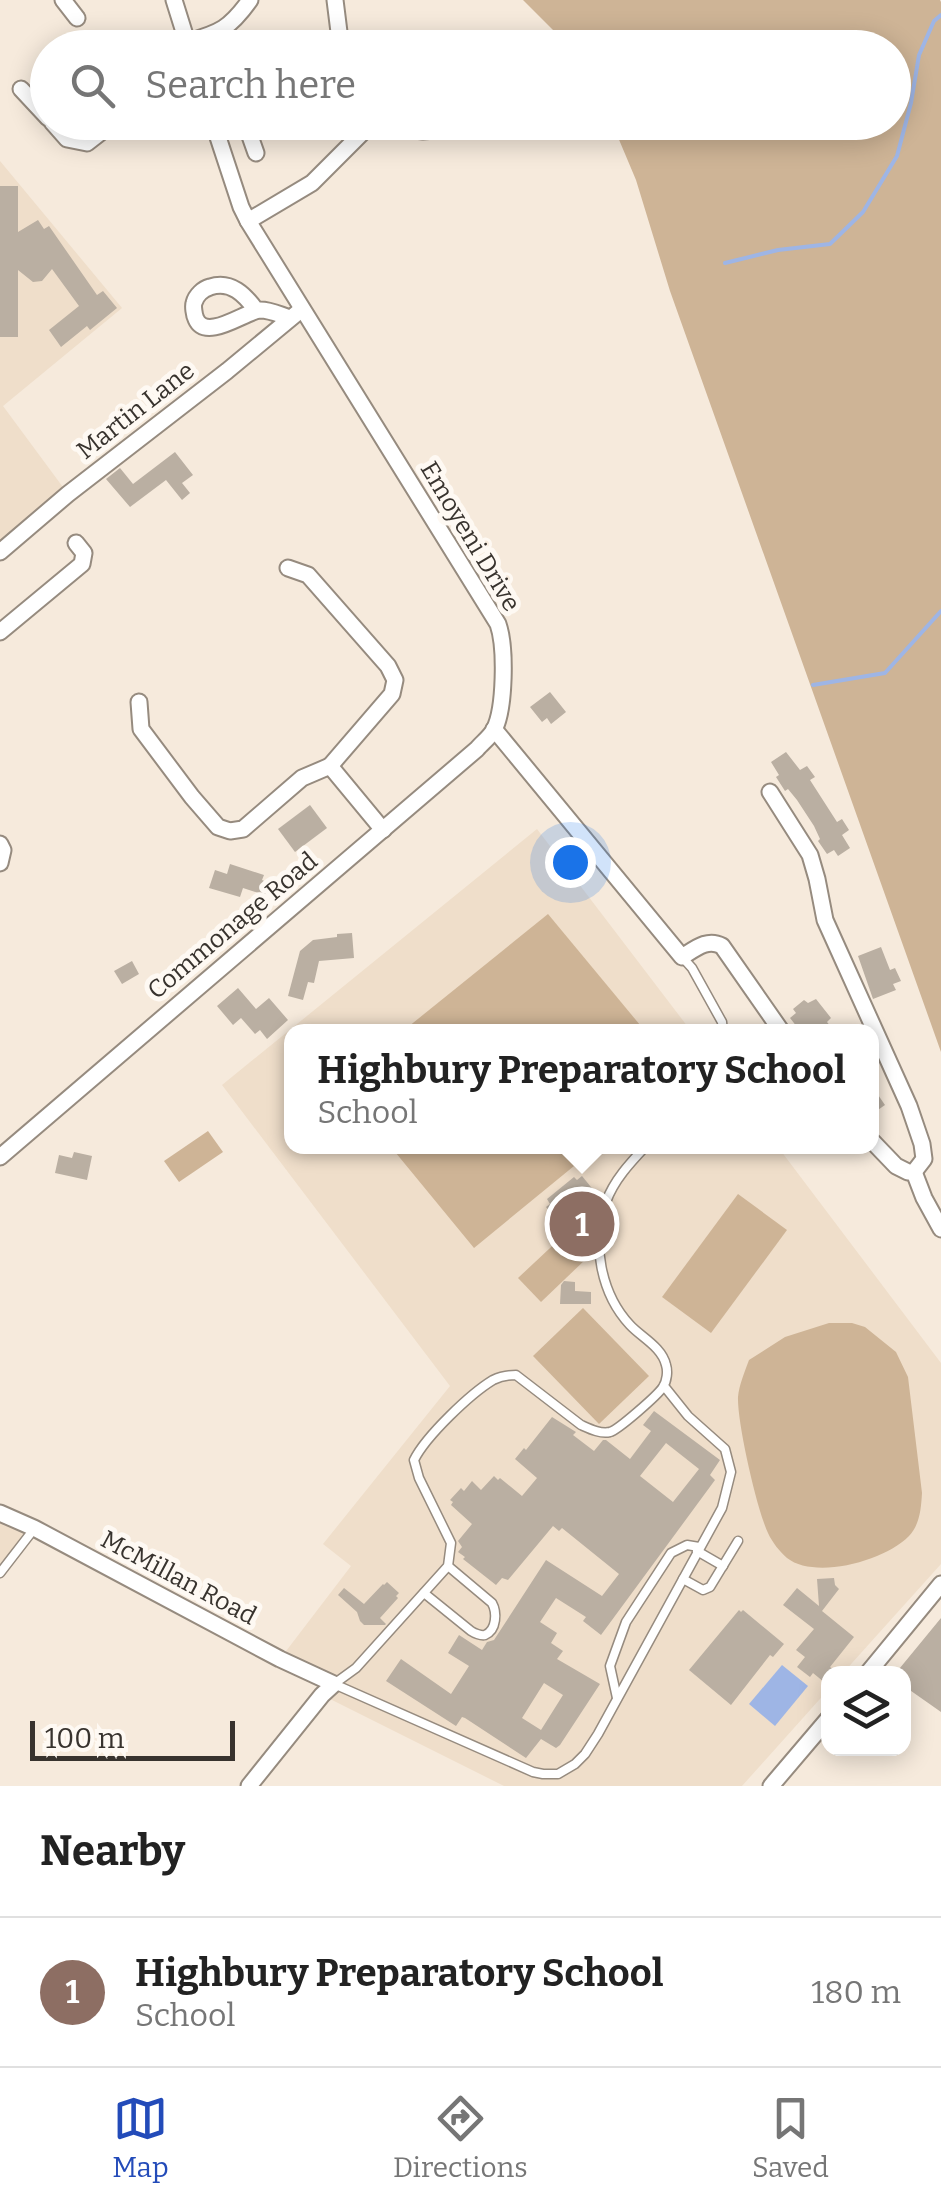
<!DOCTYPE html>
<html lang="en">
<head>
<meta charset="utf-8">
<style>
  body { margin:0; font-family:Bitter,serif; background:#f2f2f2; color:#222 }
  .controls { position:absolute; right:30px; bottom:30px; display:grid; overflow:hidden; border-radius:20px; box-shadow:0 5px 25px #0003 }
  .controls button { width:90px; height:90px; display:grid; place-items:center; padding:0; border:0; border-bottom:2px solid #e0e0e0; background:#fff; color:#222; font:50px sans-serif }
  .scale { position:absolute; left:30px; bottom:25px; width:205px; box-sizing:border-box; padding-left:10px; border:5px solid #38332e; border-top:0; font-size:28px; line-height:35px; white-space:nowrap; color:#38332e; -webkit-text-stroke:8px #fef9f3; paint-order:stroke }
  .you { position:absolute; left:570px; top:862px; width:35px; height:35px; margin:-25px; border:8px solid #fff; border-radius:50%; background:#1a73e8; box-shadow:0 0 0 15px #1a73e833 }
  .badge { display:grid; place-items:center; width:65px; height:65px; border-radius:50%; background:#234bb9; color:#fff; font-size:32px; font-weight:700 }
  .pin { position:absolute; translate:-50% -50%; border:5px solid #fff; box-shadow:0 2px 10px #0006 }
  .popup { position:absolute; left:284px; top:1024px; width:595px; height:130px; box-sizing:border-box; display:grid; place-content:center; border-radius:20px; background:#fff; filter:drop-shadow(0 2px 8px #0005); font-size:32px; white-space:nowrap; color:#767676 }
  .popup b { font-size:38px; color:#222 }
  .popup::after { content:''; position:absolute; left:50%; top:100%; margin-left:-20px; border:20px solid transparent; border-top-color:#fff }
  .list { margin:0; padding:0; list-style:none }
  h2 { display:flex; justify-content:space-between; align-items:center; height:130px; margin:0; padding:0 40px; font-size:42px }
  h2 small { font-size:32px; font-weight:400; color:#767676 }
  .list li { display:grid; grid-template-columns:65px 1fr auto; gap:30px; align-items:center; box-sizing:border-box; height:150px; padding:0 40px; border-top:2px solid #e0e0e0 }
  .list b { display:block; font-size:38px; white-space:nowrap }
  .list p { margin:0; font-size:32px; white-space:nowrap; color:#767676 }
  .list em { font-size:32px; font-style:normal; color:#767676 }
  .icon { flex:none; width:55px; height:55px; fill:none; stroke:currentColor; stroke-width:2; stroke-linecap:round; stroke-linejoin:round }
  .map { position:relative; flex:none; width:941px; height:1786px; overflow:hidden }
  .search { position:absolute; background:#fff; box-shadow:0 5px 25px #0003; left:30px; right:30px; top:30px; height:110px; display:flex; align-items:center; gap:25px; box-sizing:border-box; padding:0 35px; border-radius:55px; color:#767676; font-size:38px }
  .sheet { height:280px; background:#fff }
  nav { display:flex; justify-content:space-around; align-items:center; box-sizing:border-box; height:140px; border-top:2px solid #e0e0e0; background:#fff; font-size:28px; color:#767676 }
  nav a { display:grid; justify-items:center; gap:5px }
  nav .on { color:#234bb9 }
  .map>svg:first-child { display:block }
  .built { fill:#efdeca }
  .green { fill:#ceb496 }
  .water { fill:#9eb5e5 }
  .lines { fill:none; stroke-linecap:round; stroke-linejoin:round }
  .stream { stroke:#9eb5e5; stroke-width:4 }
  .building { fill:#baafa2; fill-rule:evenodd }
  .lane-casing { stroke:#968b7f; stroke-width:11 }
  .street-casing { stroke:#968b7f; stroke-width:19 }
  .lane { stroke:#fff; stroke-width:8 }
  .street { stroke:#fff; stroke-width:15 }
  .labels { text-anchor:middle; stroke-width:10; stroke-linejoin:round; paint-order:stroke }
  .street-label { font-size:25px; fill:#38332e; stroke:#fef9f3 }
</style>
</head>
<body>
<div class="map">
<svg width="941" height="1786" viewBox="0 0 941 1786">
  <rect width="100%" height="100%" fill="#f6eadc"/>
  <g class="built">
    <path d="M0,161L122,308L3,406L68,494L0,552Z"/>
    <path d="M537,829L691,1031L292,1032V1146L778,1147L941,1363V1564L843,1673L828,1674V1690L742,1786H504L322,1695L334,1685L280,1659L351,1566L323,1544L450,1386L222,1085Z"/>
    <path d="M0,1513L34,1528L0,1573Z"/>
  </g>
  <g class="green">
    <path d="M523,0H940L941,2V1052L670,291L636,180L612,123L894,122V48L570,47Z"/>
    <path d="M548,914L645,1031H403Z"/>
    <path d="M208,1131L223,1152L179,1182L164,1161Z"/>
    <path d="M391,1147H608L579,1170L574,1166L474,1248Z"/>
    <path d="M738,1194L787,1230L711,1333L662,1297Z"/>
    <path d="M571,1233L588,1251L587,1258L541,1302L518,1278L565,1234Z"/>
    <path d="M583,1308L649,1376L599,1424L533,1356Z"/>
    <path d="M829,1323H852L865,1327L896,1352L908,1377L922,1493C921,1509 920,1524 909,1536C885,1561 815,1580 787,1558C780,1552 772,1542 768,1533C757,1510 737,1422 738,1397C739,1385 745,1371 749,1360L785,1337Z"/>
  </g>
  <path class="water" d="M782,1665L808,1686L775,1726L749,1704Z"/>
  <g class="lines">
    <g class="stream">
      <path d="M725,263L778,250L830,244L863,212L897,156L911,103L919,55L934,21L941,15"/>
      <path d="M813,685L885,673L941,611"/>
    </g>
  </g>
  <g class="building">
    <path d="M0,186H18V232L38,220L44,229L49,226L97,295L103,291L117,308L90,330L87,326L61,347L49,330L79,306L52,269L42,281L33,282L18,270V337H0Z"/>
    <path d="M175,452L193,475L182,483L190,493L182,500L166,480L130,507L106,479L120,468L133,484Z"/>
    <path d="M550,692L566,712L551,724L547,718L542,722L530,707Z"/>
    <path d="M786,752L800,770L807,766L815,777L810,780L837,822L842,819L849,830L842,835L850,848L838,856L834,850L827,854L818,841L820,839L814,826L797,800L788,789L785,791L776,777L779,775L771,762Z"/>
    <path d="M310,805L327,828L295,852L278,829Z"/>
    <path d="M230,864L264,875L262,880L269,883L265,895L243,888L240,897L209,888L215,870L227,874Z"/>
    <path d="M352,933L354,958L319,961L314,983L308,982L303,1000L288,996L300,951L313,940L337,937V934Z"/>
    <path d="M881,947L890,970L895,968L901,981L893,984L896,990L873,999L858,956Z"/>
    <path d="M132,961L139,974L122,984L114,971Z"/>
    <path d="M238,988L256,1009L269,998L288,1020L267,1039L260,1030L255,1034L241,1018L233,1025L217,1006Z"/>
    <path d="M816,999L831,1018L827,1022L835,1032H801L790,1018L796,1013L793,1009L804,1000L808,1003Z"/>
    <path d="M872,1086L885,1105L872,1114Z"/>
    <path d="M74,1152L92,1156L87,1180L55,1173L59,1155L72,1158Z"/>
    <path d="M582,1176L595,1192L591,1196L594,1200L566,1223L564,1219L559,1223L546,1207L550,1204L547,1199L574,1177L577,1180Z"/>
    <path d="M564,1281L575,1282V1291L591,1292V1304H560L561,1285Z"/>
    <path d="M654,1411L720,1460L710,1475L715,1480L601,1635L583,1621L586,1617L556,1598L540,1622L557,1633L551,1643L563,1651L557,1659L600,1684L560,1745L556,1748L541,1739L526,1758L465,1718L462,1717L456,1726L386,1681L401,1659L451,1694L469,1666L448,1653L459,1635L482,1650L487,1642L494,1640L546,1560L602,1596L619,1574L562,1528L559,1531L553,1526L508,1580L502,1578L496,1585L463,1559L465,1557L458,1552L462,1547L458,1541L472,1524L451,1505L453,1502L450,1500L461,1488L464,1491L472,1481L481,1490L494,1476L498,1480L500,1478L522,1496L537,1478L515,1459L524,1448L526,1450L552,1417L576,1432L573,1435L594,1451L603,1440H606L630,1459L651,1431L643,1425ZM666,1443L699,1469L673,1502L640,1476ZM544,1683L563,1695L541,1730L522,1718Z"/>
    <path d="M834,1578L835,1585L839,1589L822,1611L854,1637L830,1667L834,1670L828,1674L824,1682L813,1673L810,1677L797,1667L805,1657L796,1650L814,1629L783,1605L797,1588L819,1606L817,1579Z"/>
    <path d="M387,1582L399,1593L396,1596L398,1598L380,1618L386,1624L385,1625H364L360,1621L357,1612L338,1595L344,1588L364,1604L383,1584L384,1585Z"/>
    <path d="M739,1610L741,1612L743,1610L784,1644L773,1657L770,1655L731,1705L689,1670Z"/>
    <path d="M941,1618V1712L904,1686V1674H895Z"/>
  </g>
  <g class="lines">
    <defs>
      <g id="lane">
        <path d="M683,958L692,968L722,1022L723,1032"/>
        <path d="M697,1551L723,1566"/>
        <path d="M0,1573L34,1529"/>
        <path d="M683,1579L703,1590L710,1587L738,1541"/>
        <path d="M424,1593L471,1631C474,1633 481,1636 485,1635C497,1630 497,1612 492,1603L448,1566"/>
        <path d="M334,1684L356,1668L448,1566L451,1543L419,1478L414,1460C426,1436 470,1394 493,1380C501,1376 508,1375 516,1375L581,1425C590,1429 600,1434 610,1432C618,1430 658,1395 663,1387C667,1381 668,1371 666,1365C662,1347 641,1337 630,1325C601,1294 591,1243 606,1202C614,1180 630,1163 646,1146"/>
        <path d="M334,1684L533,1772L543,1774H558L575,1764L585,1754L598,1734L722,1508L731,1472L725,1449L688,1416L664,1386"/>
        <path d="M617,1698L610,1666L626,1622L671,1553L687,1545L699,1547"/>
      </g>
      <g id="street">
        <path d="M63,0L77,18"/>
        <path d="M174,0L189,48"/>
        <path d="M335,0L341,48"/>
        <path d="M187,42C220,33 230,28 250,0"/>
        <path d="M21,89L48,118"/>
        <path d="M52,122L67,139L87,143L114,122"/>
        <path d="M245,122L256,153"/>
        <path d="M397,122C416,133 429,135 448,122"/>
        <path d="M248,221L312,183L373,122"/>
        <path d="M256,310C245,295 231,280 210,287C203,289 196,295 194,303C193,306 194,315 196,319C206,342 246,311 260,310C271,310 280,315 290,318"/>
        <path d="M0,552L68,494L227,371L302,309"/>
        <path d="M288,568L308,575L388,666L395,680L392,694L330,766"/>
        <path d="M0,632L82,564L84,553L76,543"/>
        <path d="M139,702L141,729L192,797L218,827L230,831L243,829L302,778L330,766L383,830"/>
        <path d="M494,729L682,957C695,949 707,938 722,946L782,1032"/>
        <path d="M770,792L810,855L817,879L825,920L909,1106L922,1144L924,1159L914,1172H908L896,1166L872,1141"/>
        <path d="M0,844L3,850L0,863"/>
        <path d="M0,1157L477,749C482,743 490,737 494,730C505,709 506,647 498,624L248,221L241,207L213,122"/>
        <path d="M914,1172L924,1198L941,1229"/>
        <path d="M0,1513L34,1528L280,1659L334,1684L322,1695L249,1786"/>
        <path d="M867,1674L941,1584"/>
        <path d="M771,1786L828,1719"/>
      </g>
    </defs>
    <use href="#lane" class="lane-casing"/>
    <use href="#street" class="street-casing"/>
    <use href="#lane" class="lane"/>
    <use href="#street" class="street"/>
  </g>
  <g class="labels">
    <g class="street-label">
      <text transform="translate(135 410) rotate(-38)" y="9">Martin Lane</text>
      <text transform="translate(471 536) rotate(59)" y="9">Emoyeni Drive</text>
      <text transform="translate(232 925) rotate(-40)" y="9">Commonage Road</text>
      <text transform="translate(179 1577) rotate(28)" y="9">McMillan Road</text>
    </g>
  </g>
</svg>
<div class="controls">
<button><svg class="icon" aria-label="layers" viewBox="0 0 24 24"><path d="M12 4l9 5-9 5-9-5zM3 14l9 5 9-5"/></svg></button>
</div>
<div class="scale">100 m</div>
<div class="you"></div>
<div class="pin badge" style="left:582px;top:1224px;background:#8d6e63">1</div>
<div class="popup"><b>Highbury Preparatory School</b>School</div>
<div class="search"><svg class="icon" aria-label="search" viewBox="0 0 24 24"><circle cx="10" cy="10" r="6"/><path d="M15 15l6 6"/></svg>Search here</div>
</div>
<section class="sheet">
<h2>Nearby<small></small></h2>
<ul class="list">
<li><span class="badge" style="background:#8d6e63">1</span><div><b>Highbury Preparatory School</b><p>School</p></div><em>180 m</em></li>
</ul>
</section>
<nav>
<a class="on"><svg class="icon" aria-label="map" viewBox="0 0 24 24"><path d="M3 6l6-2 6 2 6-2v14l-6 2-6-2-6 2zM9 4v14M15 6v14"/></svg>Map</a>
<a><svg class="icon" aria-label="directions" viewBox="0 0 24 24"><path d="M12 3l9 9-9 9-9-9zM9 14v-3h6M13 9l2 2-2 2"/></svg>Directions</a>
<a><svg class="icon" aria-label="saved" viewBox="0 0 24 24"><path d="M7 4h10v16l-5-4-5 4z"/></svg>Saved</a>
</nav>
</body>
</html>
